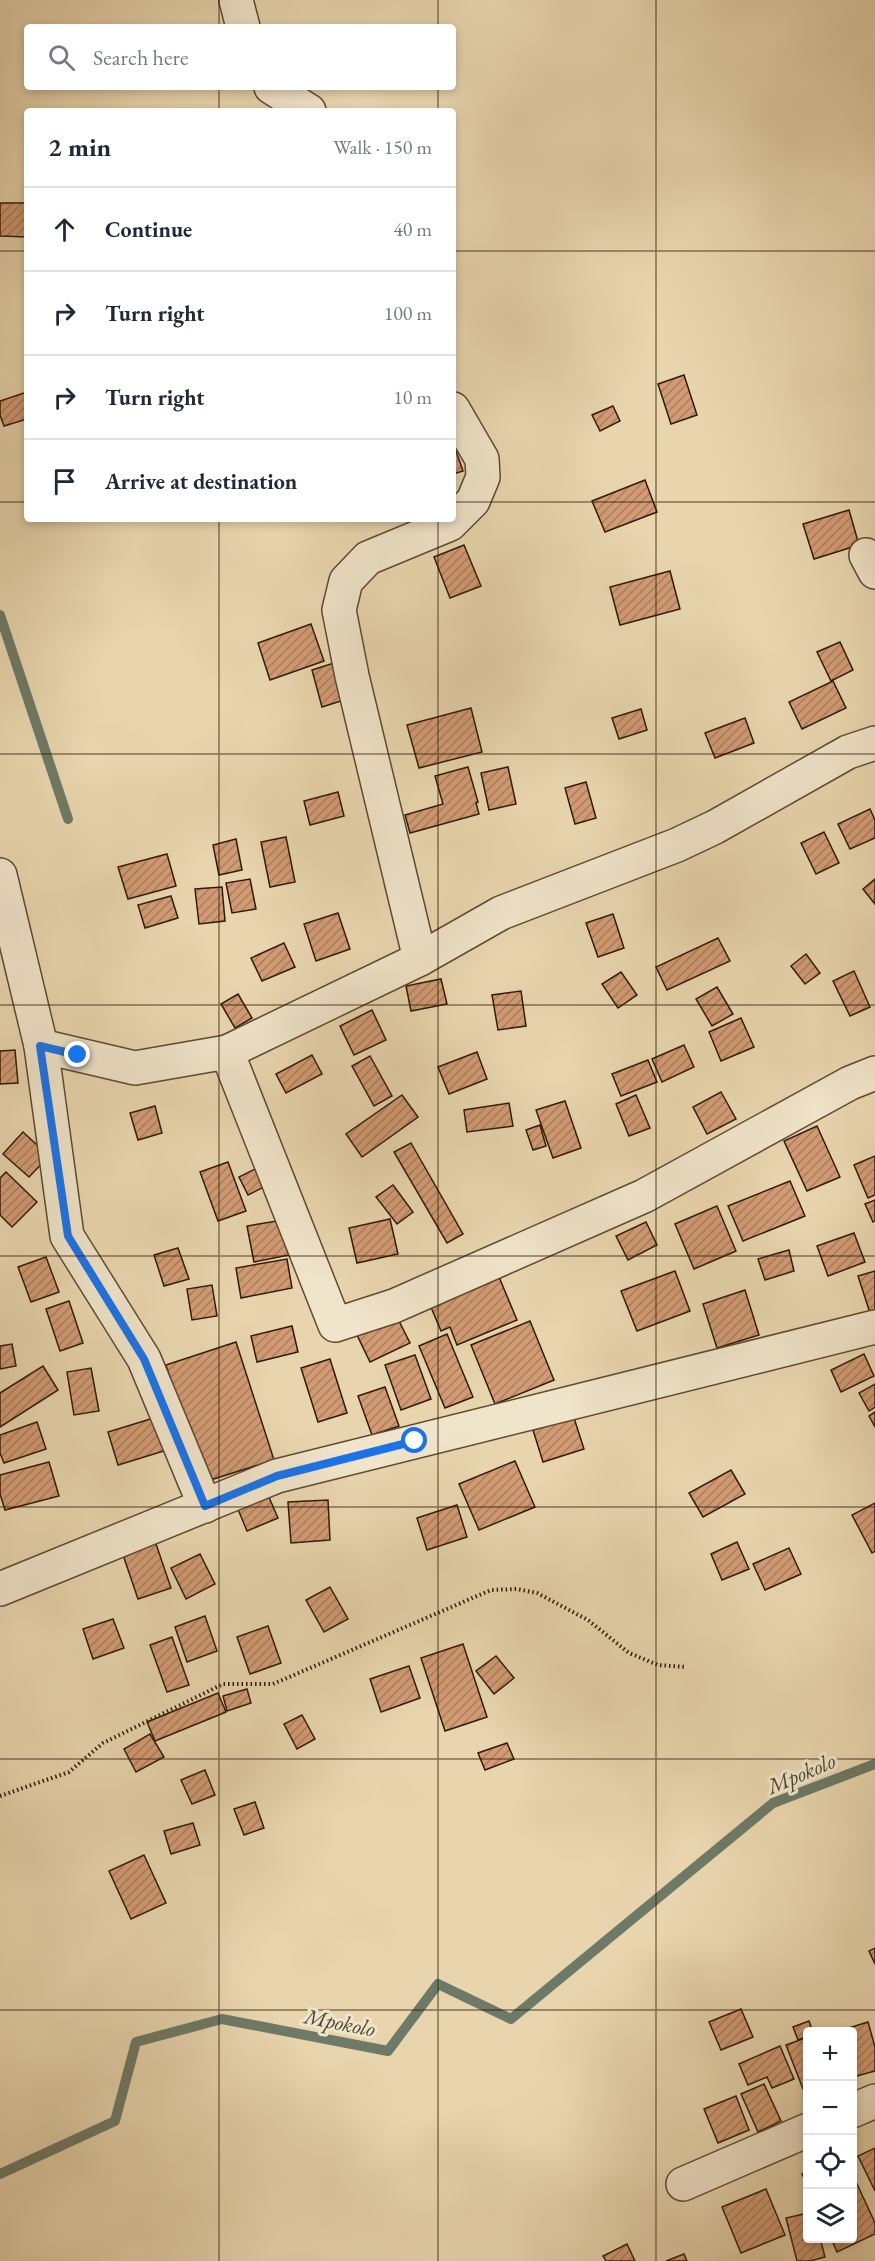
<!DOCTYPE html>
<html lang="en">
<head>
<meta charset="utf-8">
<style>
  body { margin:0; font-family:"EB Garamond",serif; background:#f2f2f3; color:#1f2937 }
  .controls { position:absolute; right:18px; bottom:18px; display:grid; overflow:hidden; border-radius:6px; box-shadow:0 3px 9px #0003 }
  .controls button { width:54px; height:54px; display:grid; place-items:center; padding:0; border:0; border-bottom:2px solid #e0e1e3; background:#fff; color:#1f2937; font:30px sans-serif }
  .stop { position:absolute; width:18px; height:18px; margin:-14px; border:4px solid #1a73e8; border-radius:50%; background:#fff }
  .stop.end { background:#1a73e8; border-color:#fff; box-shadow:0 2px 6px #0008 }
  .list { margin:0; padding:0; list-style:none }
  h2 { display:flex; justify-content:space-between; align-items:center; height:78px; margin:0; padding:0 24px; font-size:26px }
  h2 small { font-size:20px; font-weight:400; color:#747a83 }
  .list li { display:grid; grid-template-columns:39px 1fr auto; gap:18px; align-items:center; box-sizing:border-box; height:84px; padding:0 24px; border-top:2px solid #e0e1e3 }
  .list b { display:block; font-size:22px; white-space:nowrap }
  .list em { font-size:20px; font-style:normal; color:#747a83 }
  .icon { flex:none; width:33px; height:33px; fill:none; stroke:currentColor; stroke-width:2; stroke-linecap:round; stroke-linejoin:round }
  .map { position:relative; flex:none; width:875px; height:2261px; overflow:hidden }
  .search { position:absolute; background:#fff; box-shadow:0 3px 9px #0003; left:24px; top:24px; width:432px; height:66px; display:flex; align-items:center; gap:15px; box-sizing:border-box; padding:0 21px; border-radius:6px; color:#747a83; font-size:22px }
  .panel { position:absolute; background:#fff; box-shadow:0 3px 9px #0003; left:24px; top:108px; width:432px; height:414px; border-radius:6px }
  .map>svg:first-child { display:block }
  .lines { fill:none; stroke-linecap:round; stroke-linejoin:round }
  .stream { stroke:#6e7a67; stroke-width:10 }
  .building { fill:url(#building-hatch); stroke:#301b08; stroke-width:1.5 }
  .minor-casing { stroke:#5e4a32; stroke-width:36 }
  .path { stroke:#301b08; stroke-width:4; stroke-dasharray:1.5 3; stroke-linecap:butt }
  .minor { stroke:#f0e4ca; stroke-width:33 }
  .route { stroke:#1a73e8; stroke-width:8 }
  .grid { fill:none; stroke:#301b08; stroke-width:1.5; stroke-opacity:0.55 }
  .labels { text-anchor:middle; stroke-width:6; stroke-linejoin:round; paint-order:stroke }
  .water-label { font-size:22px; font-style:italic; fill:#4f4a37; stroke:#f0e4ca }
</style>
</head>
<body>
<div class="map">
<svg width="875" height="2261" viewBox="0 0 875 2261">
  <defs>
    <pattern id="building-hatch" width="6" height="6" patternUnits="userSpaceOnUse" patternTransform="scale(1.5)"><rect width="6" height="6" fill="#d29b74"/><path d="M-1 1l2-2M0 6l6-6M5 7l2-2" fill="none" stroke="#ab7e5d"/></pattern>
  </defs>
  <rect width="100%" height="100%" fill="#e8d5ae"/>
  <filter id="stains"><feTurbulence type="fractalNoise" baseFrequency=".00333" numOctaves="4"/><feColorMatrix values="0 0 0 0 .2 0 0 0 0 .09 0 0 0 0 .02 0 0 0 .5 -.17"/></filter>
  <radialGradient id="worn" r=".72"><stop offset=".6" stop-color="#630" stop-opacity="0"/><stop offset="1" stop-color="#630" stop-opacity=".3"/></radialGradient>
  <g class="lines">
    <g class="stream">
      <path d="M0,615L68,819"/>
      <path d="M0,2174L115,2121L136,2042L222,2019L388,2051L438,1984L511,2019L773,1803L875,1764"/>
    </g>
  </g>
  <g class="building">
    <path d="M0,203H27V237L0,236Z"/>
    <path d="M684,375L697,415L671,424L658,384Z"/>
    <path d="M27,392V419L4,426L0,415V401Z"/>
    <path d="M613,406L620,421L600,431L592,415Z"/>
    <path d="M456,451L463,471L453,474V452Z"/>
    <path d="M645,480L657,512L605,532L592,501Z"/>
    <path d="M849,510L859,545L814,559L803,524Z"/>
    <path d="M464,545L481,586L450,598L434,557Z"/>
    <path d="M670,571L680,609L620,625L610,587Z"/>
    <path d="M311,624L324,661L270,680L258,643Z"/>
    <path d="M840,642L853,670L831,681L817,652Z"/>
    <path d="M334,663L344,700L322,707L312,670Z"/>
    <path d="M833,681L846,708L802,729L789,702Z"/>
    <path d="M471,708L482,752L419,768L407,725Z"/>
    <path d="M641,709L647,730L619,739L612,718Z"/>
    <path d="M745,718L754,743L715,758L705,733Z"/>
    <path d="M468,767L478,802L476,803L479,814L410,833L405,815L443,804L435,776Z"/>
    <path d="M508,767L516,804L489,810L481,773Z"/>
    <path d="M586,782L596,818L575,824L565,788Z"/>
    <path d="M338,792L344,816L310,825L304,801Z"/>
    <path d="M870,809L875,820V838L850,849L838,824Z"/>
    <path d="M824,832L839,863L816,874L801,843Z"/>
    <path d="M286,837L295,882L270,887L261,842Z"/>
    <path d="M236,839L242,870L219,875L213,845Z"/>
    <path d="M167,854L176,886L128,899L118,867Z"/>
    <path d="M250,879L256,909L232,913L226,883Z"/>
    <path d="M875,879V904L863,889Z"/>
    <path d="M222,887L225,921L199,924L195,889Z"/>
    <path d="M171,896L178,918L145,928L138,905Z"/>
    <path d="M338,913L350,949L316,961L304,924Z"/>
    <path d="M613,914L624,948L598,957L586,923Z"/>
    <path d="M718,938L730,961L667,990L656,967Z"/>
    <path d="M284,943L295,967L262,981L251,958Z"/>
    <path d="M806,954L820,973L805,984L791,966Z"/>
    <path d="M854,971L870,1007L850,1016L833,981Z"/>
    <path d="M621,972L637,995L618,1008L602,984Z"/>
    <path d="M441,979L447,1004L411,1011L406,986Z"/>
    <path d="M717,987L733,1014L712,1026L696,999Z"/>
    <path d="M521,991L526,1026L498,1030L492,995Z"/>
    <path d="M238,994L252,1018L235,1028L221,1004Z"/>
    <path d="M372,1010L386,1040L354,1055L340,1026Z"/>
    <path d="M741,1018L754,1047L721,1061L709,1032Z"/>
    <path d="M684,1045L694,1067L662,1082L652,1059Z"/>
    <path d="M15,1050L18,1083L0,1084V1051Z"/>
    <path d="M477,1052L487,1079L449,1094L438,1067Z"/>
    <path d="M312,1055L322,1074L286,1093L276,1074Z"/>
    <path d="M370,1056L392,1096L374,1106L352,1066Z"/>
    <path d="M648,1060L657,1082L621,1096L612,1074Z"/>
    <path d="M721,1092L736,1119L707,1134L693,1107Z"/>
    <path d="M402,1095L418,1117L362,1157L346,1134Z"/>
    <path d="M636,1095L650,1128L629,1136L616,1104Z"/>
    <path d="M565,1101L581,1148L553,1158L536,1110Z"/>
    <path d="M509,1103L513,1126L467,1132L464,1110Z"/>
    <path d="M155,1106L162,1133L138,1140L130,1113Z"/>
    <path d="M540,1125L546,1146L533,1150L526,1130Z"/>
    <path d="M817,1126L840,1177L807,1191L784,1141Z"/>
    <path d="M23,1132L49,1156L29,1177L3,1154Z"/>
    <path d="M411,1143L463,1234L447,1243L394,1152Z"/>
    <path d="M875,1156V1195L868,1198L854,1165Z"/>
    <path d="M228,1162L246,1211L218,1221L200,1172Z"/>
    <path d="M259,1167L268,1185L248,1195L239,1177Z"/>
    <path d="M6,1172L37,1202L12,1227L0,1215V1178Z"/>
    <path d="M790,1181L805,1216L743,1241L728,1206Z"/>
    <path d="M393,1185L413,1212L397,1224L376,1197Z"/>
    <path d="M875,1200V1221L873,1222L865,1204Z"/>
    <path d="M717,1206L736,1251L694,1269L675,1224Z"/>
    <path d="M390,1219L398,1254L357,1263L349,1228Z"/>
    <path d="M283,1220L289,1255L254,1262L247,1226Z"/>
    <path d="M646,1222L657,1245L628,1260L616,1236Z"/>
    <path d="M854,1233L865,1262L828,1276L817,1246Z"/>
    <path d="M178,1248L189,1279L164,1286L154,1255Z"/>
    <path d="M789,1250L794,1271L765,1280L758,1259Z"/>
    <path d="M46,1257L59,1292L31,1302L18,1267Z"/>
    <path d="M287,1259L292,1288L241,1298L236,1268Z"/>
    <path d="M675,1271L690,1311L637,1331L621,1291Z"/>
    <path d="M875,1271V1311L870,1313L858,1276Z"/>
    <path d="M499,1277L517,1320L457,1345L450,1327L441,1331L430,1305Z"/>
    <path d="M212,1285L217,1316L192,1320L187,1289Z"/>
    <path d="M745,1290L759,1335L717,1348L703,1304Z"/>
    <path d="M69,1301L83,1343L60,1351L46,1309Z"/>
    <path d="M397,1317L410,1343L370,1362L357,1335Z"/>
    <path d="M530,1321L554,1380L495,1404L471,1345Z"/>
    <path d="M292,1326L298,1352L257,1362L251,1336Z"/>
    <path d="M447,1334L473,1397L445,1408L419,1346Z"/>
    <path d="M236,1342L274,1460L204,1482L166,1365Z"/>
    <path d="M12,1344L16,1366L0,1369V1346Z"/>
    <path d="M864,1354L874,1376L841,1392L831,1370Z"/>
    <path d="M415,1355L431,1399L401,1410L385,1365Z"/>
    <path d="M330,1359L347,1413L318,1422L301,1368Z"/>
    <path d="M43,1366L58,1390L0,1427V1393Z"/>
    <path d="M91,1368L99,1411L74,1415L67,1372Z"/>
    <path d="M875,1384V1407L869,1411L859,1393Z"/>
    <path d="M385,1387L399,1426L372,1435L358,1396Z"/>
    <path d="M875,1412V1427L869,1416Z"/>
    <path d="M157,1417L167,1450L118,1465L108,1432Z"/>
    <path d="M574,1418L584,1449L543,1462L533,1430Z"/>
    <path d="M37,1422L46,1449L4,1463L0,1453V1435Z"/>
    <path d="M515,1461L535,1507L479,1530L459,1484Z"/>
    <path d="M49,1462L59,1496L5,1510L0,1494V1475Z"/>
    <path d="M731,1470L745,1494L703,1517L689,1493Z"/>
    <path d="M265,1488L278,1518L247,1531L235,1502Z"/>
    <path d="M328,1500L330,1540L291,1543L288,1502Z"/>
    <path d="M875,1503V1551L872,1553L852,1515Z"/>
    <path d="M457,1505L467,1537L427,1550L417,1518Z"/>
    <path d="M154,1538L171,1588L138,1599L121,1549Z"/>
    <path d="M737,1542L749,1569L722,1580L711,1554Z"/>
    <path d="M789,1548L801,1574L765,1590L753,1564Z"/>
    <path d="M200,1554L215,1584L186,1599L171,1568Z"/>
    <path d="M330,1587L348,1619L324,1632L306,1600Z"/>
    <path d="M205,1616L217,1651L187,1662L175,1627Z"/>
    <path d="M113,1619L124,1648L93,1659L83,1629Z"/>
    <path d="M268,1626L281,1663L250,1674L237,1637Z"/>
    <path d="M172,1637L189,1685L167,1692L150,1645Z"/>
    <path d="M463,1644L487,1717L445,1731L421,1658Z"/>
    <path d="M496,1656L514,1678L494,1694L476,1671Z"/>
    <path d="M409,1666L420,1698L381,1712L370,1679Z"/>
    <path d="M247,1689L251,1703L227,1711L223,1696Z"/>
    <path d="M218,1693L226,1712L155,1741L147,1722Z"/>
    <path d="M302,1715L315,1739L297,1749L284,1724Z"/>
    <path d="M150,1734L164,1757L136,1772L124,1749Z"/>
    <path d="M507,1743L514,1759L485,1770L478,1753Z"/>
    <path d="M205,1770L215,1795L192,1804L181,1780Z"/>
    <path d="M255,1802L264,1828L244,1835L234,1809Z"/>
    <path d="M193,1823L200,1845L171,1854L164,1831Z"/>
    <path d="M144,1855L166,1903L131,1919L109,1871Z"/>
    <path d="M875,1948V1964L869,1951Z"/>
    <path d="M741,2009L753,2037L721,2050L709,2022Z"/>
    <path d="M809,2021L813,2032H808V2036L798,2040L793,2027Z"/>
    <path d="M868,2022L875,2047V2071L853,2077L852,2032L839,2031Z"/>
    <path d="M808,2037V2087L803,2089L786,2045Z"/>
    <path d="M780,2046L794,2079L772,2088L767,2077L748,2085L739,2064Z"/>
    <path d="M764,2084L781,2121L758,2132L741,2094Z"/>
    <path d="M736,2096L749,2130L718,2143L704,2109Z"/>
    <path d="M875,2148V2191L858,2156Z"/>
    <path d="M808,2171V2186L802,2174Z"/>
    <path d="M852,2173L875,2223V2234L837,2252L831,2238H852Z"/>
    <path d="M766,2189L785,2235L741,2253L722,2207Z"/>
    <path d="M808,2213V2238H820L825,2257L810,2261H797L786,2218Z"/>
    <path d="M627,2244L635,2261H606L603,2256Z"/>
    <path d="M684,2254L687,2261H666Z"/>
  </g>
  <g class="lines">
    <defs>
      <g id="minor">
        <path d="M236,0L243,27"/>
        <path d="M271,87L309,111"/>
        <path d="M866,555L875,572"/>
        <path d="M0,875L41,1046L67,1236L144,1359L205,1506"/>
        <path d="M420,959L352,676L339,610L346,581L368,558L450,524L473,501L483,477L482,459L453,409"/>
        <path d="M41,1046L135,1068L227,1052L335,1325L394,1306L644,1196L850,1083L875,1073"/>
        <path d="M227,1052L420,959L501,913L677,845L715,827L848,752L875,743"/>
        <path d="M0,1589L277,1476L875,1327"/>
        <path d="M852,2111L875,2101"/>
        <path d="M683,2184L808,2130"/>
      </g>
    </defs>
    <use href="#minor" class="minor-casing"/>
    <path class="path" d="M0,1796L69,1772L103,1743L223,1684H273L491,1590L517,1589L537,1593L588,1620L629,1653L658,1665L686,1667"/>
    <use href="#minor" class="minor"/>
  </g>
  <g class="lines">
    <path class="route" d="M78,1055L40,1046L68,1236L144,1359L205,1506L277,1476L415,1441"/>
  </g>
  <path class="grid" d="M219,0V27M438,0V27M656,0V2261M219,87V111M438,87V111M0,251H27M453,251H875M0,502H27M453,502H875M219,519V2261M438,519V2261M0,754H875M0,1005H875M0,1256H875M0,1507H875M0,1759H875M0,2010H875"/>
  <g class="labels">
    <g class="water-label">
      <text transform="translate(801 1773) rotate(-23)" y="8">Mpokolo</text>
      <text transform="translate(340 2022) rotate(11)" y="8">Mpokolo</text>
    </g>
  </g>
  <rect width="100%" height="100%" filter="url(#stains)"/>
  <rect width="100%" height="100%" fill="url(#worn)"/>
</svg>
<div class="controls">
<button>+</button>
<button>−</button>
<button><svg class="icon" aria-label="locate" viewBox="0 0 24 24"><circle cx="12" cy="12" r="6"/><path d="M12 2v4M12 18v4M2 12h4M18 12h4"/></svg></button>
<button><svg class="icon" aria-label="layers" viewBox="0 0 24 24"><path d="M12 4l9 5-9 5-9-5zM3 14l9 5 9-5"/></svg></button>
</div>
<div class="stop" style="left:415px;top:1441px"></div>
<div class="stop end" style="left:78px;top:1055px"></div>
<div class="search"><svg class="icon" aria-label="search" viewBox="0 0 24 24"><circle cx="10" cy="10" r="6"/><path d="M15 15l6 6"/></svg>Search here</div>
<section class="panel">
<h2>2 min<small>Walk · 150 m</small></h2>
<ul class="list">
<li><svg class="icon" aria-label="ahead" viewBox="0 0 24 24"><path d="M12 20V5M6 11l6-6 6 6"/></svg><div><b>Continue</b></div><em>40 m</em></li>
<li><svg class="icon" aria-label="right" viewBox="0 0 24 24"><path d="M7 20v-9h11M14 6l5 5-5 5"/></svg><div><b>Turn right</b></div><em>100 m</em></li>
<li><svg class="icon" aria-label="right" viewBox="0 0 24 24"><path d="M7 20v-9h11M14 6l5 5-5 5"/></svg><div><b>Turn right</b></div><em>10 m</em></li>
<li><svg class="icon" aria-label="arrive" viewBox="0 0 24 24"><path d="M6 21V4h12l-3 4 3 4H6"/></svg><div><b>Arrive at destination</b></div></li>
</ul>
</section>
</div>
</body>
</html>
